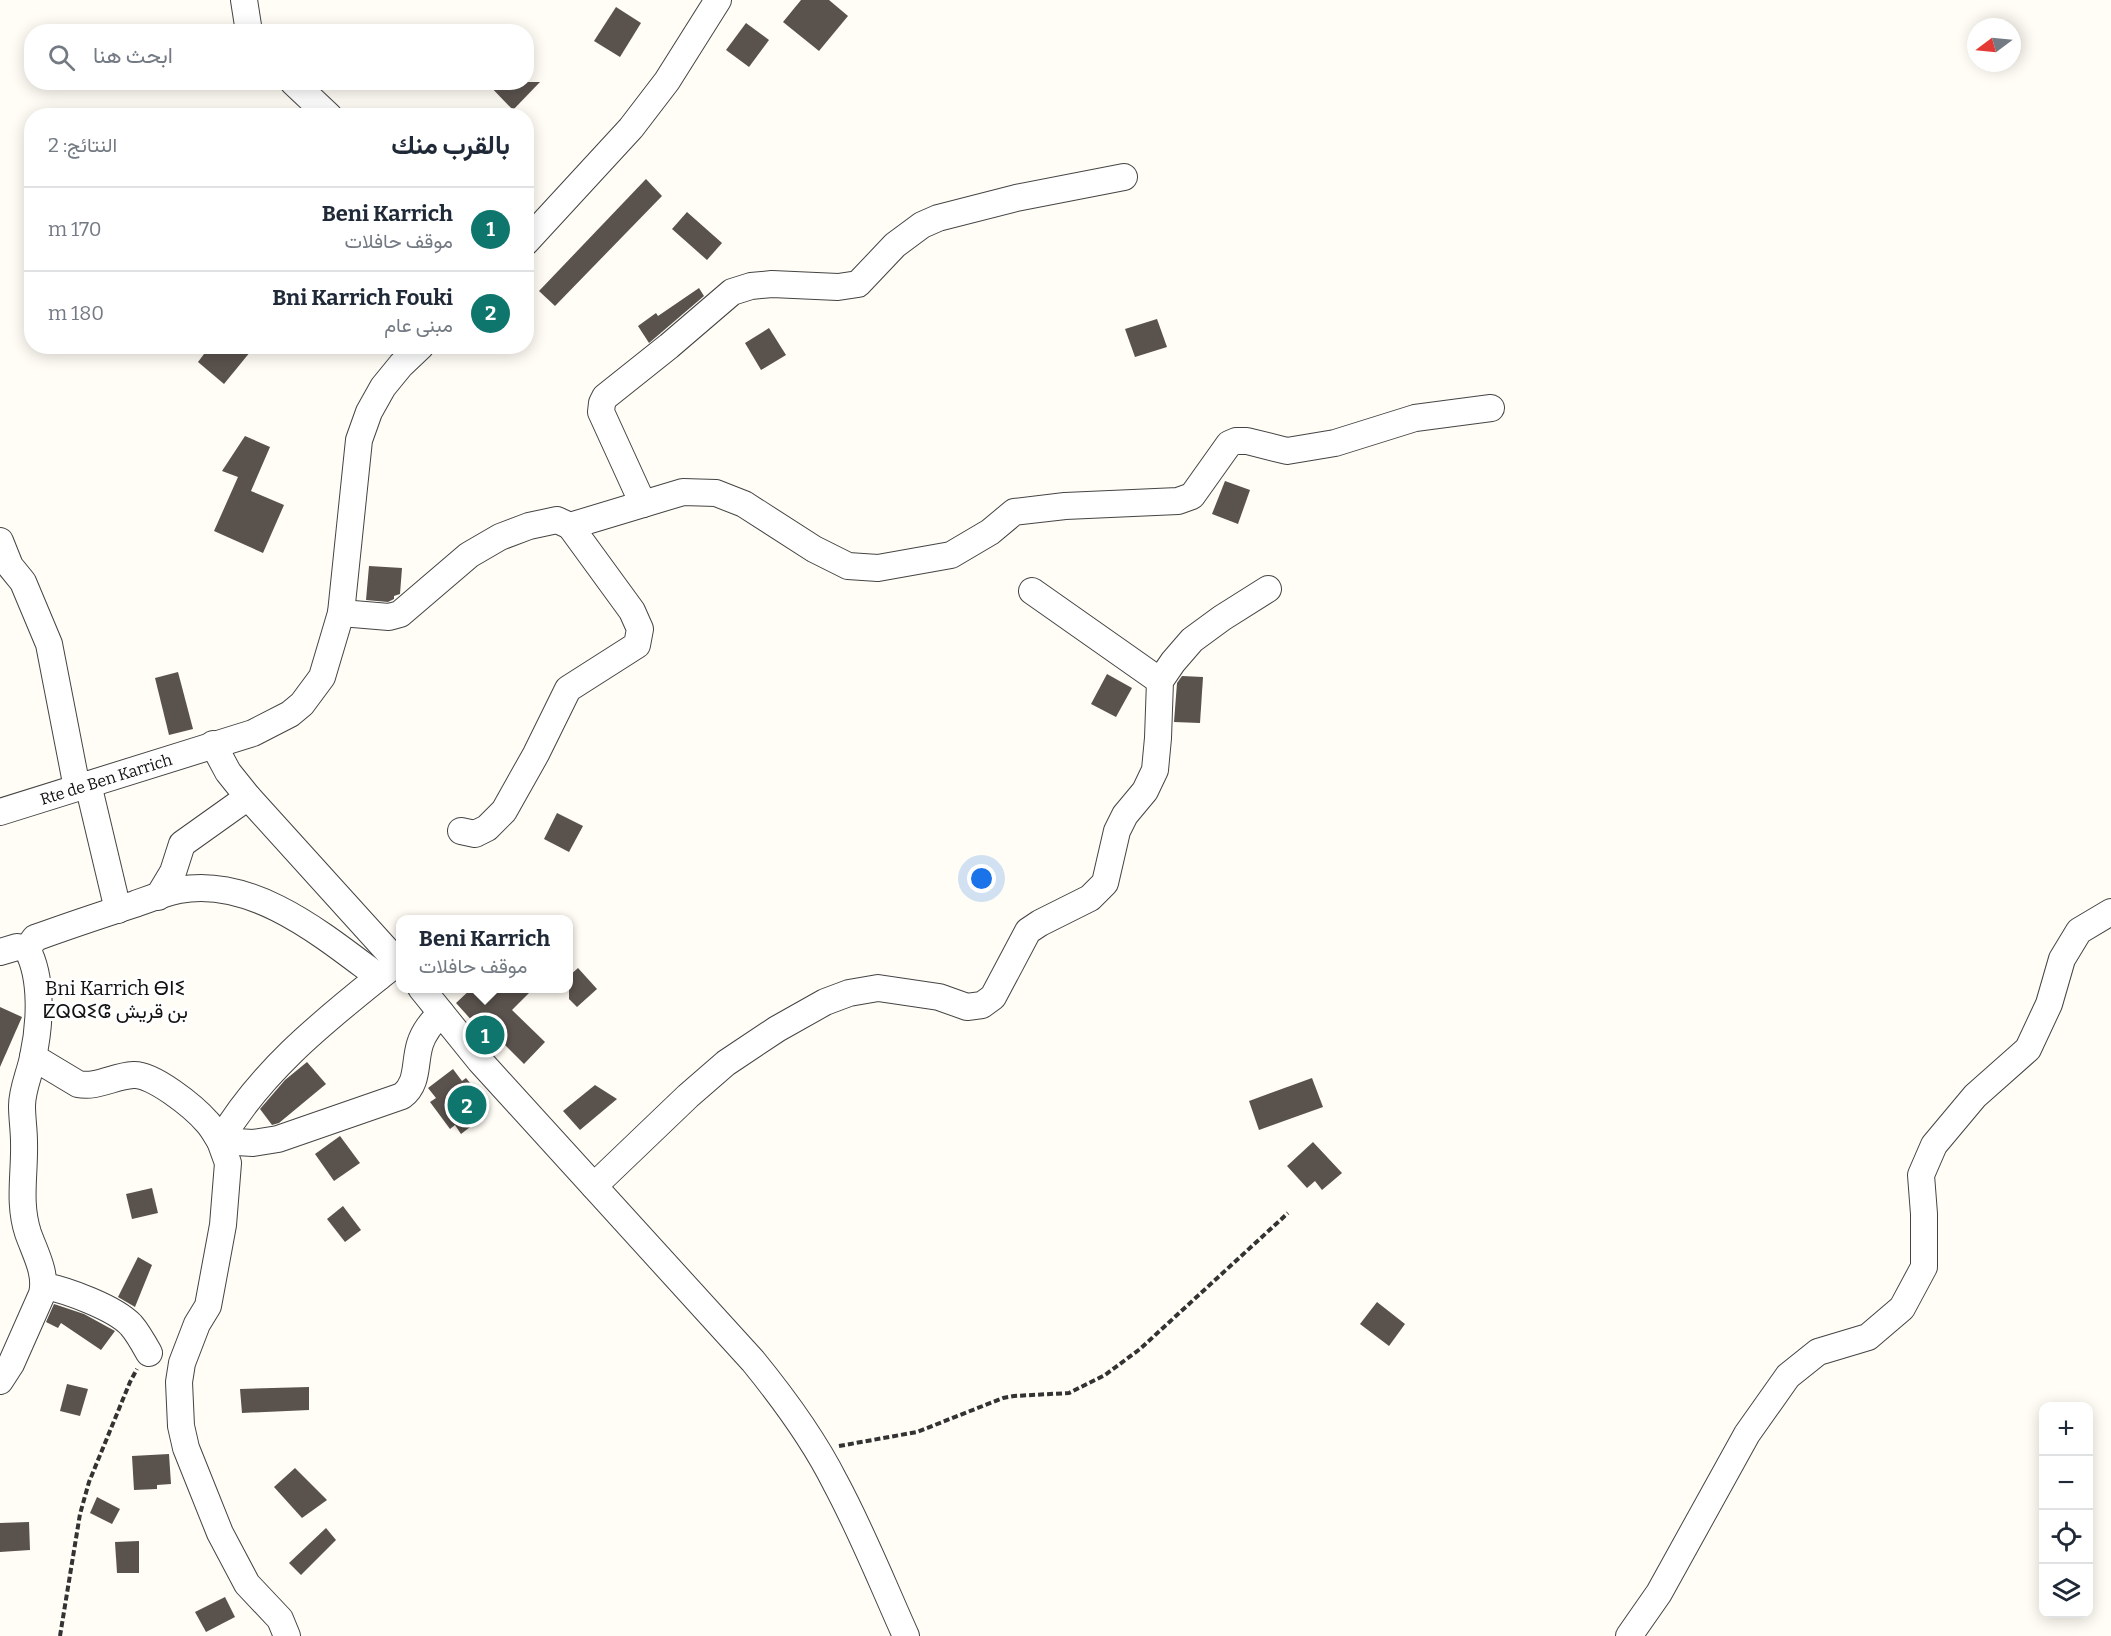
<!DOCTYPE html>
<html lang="ar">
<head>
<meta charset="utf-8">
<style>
  body { margin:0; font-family:Bitter,Vazirmatn,"Noto Sans Tifinagh",serif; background:#f6f6f7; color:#1f2937; direction:rtl }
  .controls { position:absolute; right:18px; bottom:18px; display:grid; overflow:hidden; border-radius:12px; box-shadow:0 3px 15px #0003 }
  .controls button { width:54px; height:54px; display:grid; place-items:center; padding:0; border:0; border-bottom:2px solid #e0e1e3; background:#fff; color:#1f2937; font:30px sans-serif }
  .compass { position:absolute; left:1967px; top:18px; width:54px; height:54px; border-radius:50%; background:#fff; box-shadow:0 3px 15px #0003; rotate:254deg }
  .you { position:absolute; left:982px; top:879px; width:21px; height:21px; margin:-15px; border:4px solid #fff; border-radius:50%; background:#1a73e8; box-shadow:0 0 0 9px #1a73e833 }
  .badge { display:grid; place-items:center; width:39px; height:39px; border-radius:50%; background:#0f766e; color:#fff; font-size:20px; font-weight:700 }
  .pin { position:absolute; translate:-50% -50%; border:3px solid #fff; box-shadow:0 2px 6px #0006 }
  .popup { position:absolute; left:396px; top:915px; width:177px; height:78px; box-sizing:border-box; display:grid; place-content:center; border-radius:12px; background:#fff; filter:drop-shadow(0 2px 4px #0005); font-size:20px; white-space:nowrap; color:#747a83 }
  .popup b { font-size:22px; color:#1f2937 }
  .popup::after { content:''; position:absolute; left:50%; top:100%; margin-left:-12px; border:12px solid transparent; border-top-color:#fff }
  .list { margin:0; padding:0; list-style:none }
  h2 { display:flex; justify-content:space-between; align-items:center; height:78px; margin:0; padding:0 24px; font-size:26px }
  h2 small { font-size:20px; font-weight:400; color:#747a83 }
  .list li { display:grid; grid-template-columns:39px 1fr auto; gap:18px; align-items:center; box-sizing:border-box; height:84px; padding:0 24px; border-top:2px solid #e0e1e3 }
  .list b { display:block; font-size:22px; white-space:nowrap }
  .list p { margin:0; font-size:20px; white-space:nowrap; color:#747a83 }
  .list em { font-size:20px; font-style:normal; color:#747a83 }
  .icon { flex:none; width:33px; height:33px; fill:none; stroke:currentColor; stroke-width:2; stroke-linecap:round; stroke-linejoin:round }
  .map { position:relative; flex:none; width:2111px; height:1636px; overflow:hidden; direction:ltr }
  .search { position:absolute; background:#fff; box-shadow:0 3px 15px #0003; left:24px; top:24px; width:510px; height:66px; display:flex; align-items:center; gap:15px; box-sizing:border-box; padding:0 21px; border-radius:24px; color:#747a83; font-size:22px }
  .panel { position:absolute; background:#fff; box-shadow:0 3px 15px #0003; left:24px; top:108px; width:510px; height:246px; border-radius:24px; direction:rtl }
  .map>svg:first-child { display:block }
  .building { fill:#5a524d }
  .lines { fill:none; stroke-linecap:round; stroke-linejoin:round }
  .minor-casing { stroke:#444; stroke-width:28 }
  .path { stroke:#333; stroke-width:4; stroke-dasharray:6 3; stroke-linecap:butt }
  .minor { stroke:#fff; stroke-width:26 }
  .labels { text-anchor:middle; stroke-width:6; stroke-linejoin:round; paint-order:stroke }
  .street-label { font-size:16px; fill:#111; stroke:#fff }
  .quarter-label { font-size:20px; fill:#111; stroke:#fff }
</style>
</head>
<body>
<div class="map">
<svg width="2111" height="1636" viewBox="0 0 2111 1636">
  <rect width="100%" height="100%" fill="#fffdf5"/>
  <g class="building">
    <path d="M801,0H829L848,16L819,51L783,22Z"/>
    <path d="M616,7L641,23L620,57L594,41Z"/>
    <path d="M746,23L769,40L749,67L726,50Z"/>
    <path d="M486,82H540L513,110Z"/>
    <path d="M646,179L662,196L555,306L539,291Z"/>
    <path d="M687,212L722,243L707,260L672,229Z"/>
    <path d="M699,288L704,296L649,343L638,326L656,313L658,316Z"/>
    <path d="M1157,319L1167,347L1135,357L1125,329Z"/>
    <path d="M769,328L786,355L761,370L745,343Z"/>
    <path d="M210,346H255L224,384L198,362Z"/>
    <path d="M245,436L270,447L251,491L284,505L263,553L214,531L238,477L222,471Z"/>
    <path d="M1225,481L1250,490L1238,524L1212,514Z"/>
    <path d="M369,566L402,568L400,594L394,596V599L388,602L366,600Z"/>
    <path d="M178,672L193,729L169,735L155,678Z"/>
    <path d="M1107,674L1132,688L1116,717L1091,704Z"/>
    <path d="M1182,676L1203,677L1200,723L1174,722L1177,683Z"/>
    <path d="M557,813L583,826L569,852L544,839Z"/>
    <path d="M578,968L597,989L577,1007L569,999V976Z"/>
    <path d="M472,988H534L512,1010L545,1042L524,1064L490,1030L485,1035L456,1003Z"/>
    <path d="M0,1007L22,1017L0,1067Z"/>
    <path d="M307,1062L326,1084L279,1123L272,1125L260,1109L285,1080Z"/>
    <path d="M453,1069L462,1081L466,1078L484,1101L480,1105L487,1114L461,1134L455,1125L450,1129L430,1102L436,1098L428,1088Z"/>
    <path d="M1312,1078L1323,1107L1259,1130L1249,1101Z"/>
    <path d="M595,1085L617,1099L580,1130L563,1111Z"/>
    <path d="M340,1136L360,1163L334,1181L315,1154Z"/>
    <path d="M1313,1142L1342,1173L1322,1190L1315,1181L1307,1188L1287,1166Z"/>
    <path d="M152,1188L158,1213L132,1219L126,1194Z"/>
    <path d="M343,1206L361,1230L345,1242L327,1219Z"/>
    <path d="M138,1257L152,1265L135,1307L118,1297Z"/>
    <path d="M1377,1302L1405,1324L1389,1346L1360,1324Z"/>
    <path d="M54,1304L84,1314L115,1331L101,1350L61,1323L58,1328L46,1322Z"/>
    <path d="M67,1384L88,1389L80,1416L60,1411Z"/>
    <path d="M309,1387V1410L242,1413L240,1389Z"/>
    <path d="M169,1454L171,1484L157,1485V1489L134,1490L132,1456Z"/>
    <path d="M295,1468L327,1500L302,1518L274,1487Z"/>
    <path d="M97,1497L120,1509L112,1524L90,1513Z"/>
    <path d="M29,1522L30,1550L0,1552V1523Z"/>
    <path d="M326,1528L336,1540L301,1575L289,1563Z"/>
    <path d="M139,1541V1573H117L115,1542Z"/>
    <path d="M225,1597L235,1617L206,1632L195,1612Z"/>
  </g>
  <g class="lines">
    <defs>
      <g id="minor">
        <path d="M244,0L249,32"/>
        <path d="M293,82L329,116"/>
        <path d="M526,242L631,128L667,81L718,0"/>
        <path d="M643,504L683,492L716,493L744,504L814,549L848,566L878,568L951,555L990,532L1014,512L1065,506L1178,501L1192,496L1229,444L1236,441H1247L1287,451L1335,443L1415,418L1491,408"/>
        <path d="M0,541L10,566L23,582L49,644L77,788"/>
        <path d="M1032,591L1160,681"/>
        <path d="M341,613L389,617L400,614L469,555L500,537L529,526L557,520L570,526"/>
        <path d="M213,744L228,772L248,797L401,966"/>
        <path d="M88,784L118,910"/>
        <path id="s1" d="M0,812L253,733L290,714L302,704L322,677L341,613L359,440L369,412L383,387L401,365L421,346"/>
        <path d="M461,831L475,834L487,828L504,811L536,754L568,689L637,645L640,629L632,611L570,526L643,504L601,412L602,403L605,397L669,346L732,292L751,286L772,284L838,287L858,284L895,245L922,225L938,218L1016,198L1124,177"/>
        <path d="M158,897L173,872L182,844L248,797"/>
        <path d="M27,949L35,938C68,926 101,915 135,904C149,899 164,893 179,890C253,876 324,936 379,977L398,962"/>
        <path d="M0,952L17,947L27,949C43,978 40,1025 33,1057C30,1073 22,1089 22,1106C22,1118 24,1130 24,1142C25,1174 18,1202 28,1233C35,1253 47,1273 42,1294L11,1364L0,1381"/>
        <path d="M421,988L480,1061L753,1361C784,1399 813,1438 835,1482C862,1532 883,1585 906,1636"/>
        <path d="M33,1057L78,1084C97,1088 114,1076 133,1075C152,1073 194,1107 207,1122C212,1127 216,1135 220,1141L253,1143L278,1139L402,1096C419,1083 414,1063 420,1044C424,1031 432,1022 441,1013"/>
        <path d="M594,1186L688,1096L726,1063L777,1029L825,1002L849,993L878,988L939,997L967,1007L982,1005L993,997L1028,931L1040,923L1090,898L1105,883L1117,831L1125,815L1145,791L1155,770L1158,738L1160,681L1173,662L1192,640L1222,618L1268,589"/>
        <path d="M44,1286C67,1290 115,1308 131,1325C138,1333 144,1344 149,1353"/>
        <path d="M287,1636L280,1619L247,1584L220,1533L186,1448L181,1426L179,1382L182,1363L197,1324L208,1306L223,1225L228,1163L220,1141C259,1074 319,1025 379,977"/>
        <path d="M1629,1636L1659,1593L1747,1434L1788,1376L1818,1352L1868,1337L1902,1308L1924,1267V1214L1921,1175L1934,1145L1975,1096L2028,1049L2049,1004L2062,959L2079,931L2111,912"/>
      </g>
    </defs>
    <use href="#minor" class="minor-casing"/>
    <g class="path">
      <path d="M839,1446L917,1432L1003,1398L1014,1396L1069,1393L1105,1375L1140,1349L1288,1213"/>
      <path d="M60,1636L80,1514L89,1482L130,1382L137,1369"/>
    </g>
    <use href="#minor" class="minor"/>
  </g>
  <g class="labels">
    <g class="street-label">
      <text dy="6" stroke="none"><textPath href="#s1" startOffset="111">Rte de Ben Karrich</textPath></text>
    </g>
    <g class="quarter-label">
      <text x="115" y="995">Bni Karrich ⴱⵏⵉ<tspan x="115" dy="23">ⵇⵕⵕⵉⵛ بن قريش</tspan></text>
    </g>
  </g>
</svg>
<div class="controls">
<button>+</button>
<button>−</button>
<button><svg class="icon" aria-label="locate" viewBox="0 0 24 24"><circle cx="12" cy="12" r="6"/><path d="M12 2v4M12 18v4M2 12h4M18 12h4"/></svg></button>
<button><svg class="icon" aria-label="layers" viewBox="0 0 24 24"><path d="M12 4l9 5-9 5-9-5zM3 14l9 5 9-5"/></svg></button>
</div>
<svg class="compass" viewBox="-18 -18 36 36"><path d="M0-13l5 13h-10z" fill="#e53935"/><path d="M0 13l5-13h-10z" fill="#747a83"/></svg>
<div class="you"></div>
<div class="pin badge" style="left:485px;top:1035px">1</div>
<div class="popup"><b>Beni Karrich</b>موقف حافلات</div>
<div class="pin badge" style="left:467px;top:1105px">2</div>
<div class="search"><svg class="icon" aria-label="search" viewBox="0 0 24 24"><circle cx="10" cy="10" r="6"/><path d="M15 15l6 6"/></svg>ابحث هنا</div>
<section class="panel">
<h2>بالقرب منك<small>النتائج: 2</small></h2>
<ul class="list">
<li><span class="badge">1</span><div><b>Beni Karrich</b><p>موقف حافلات</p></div><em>170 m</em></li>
<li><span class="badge">2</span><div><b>Bni Karrich Fouki</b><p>مبنى عام</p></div><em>180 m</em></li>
</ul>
</section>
</div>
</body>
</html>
